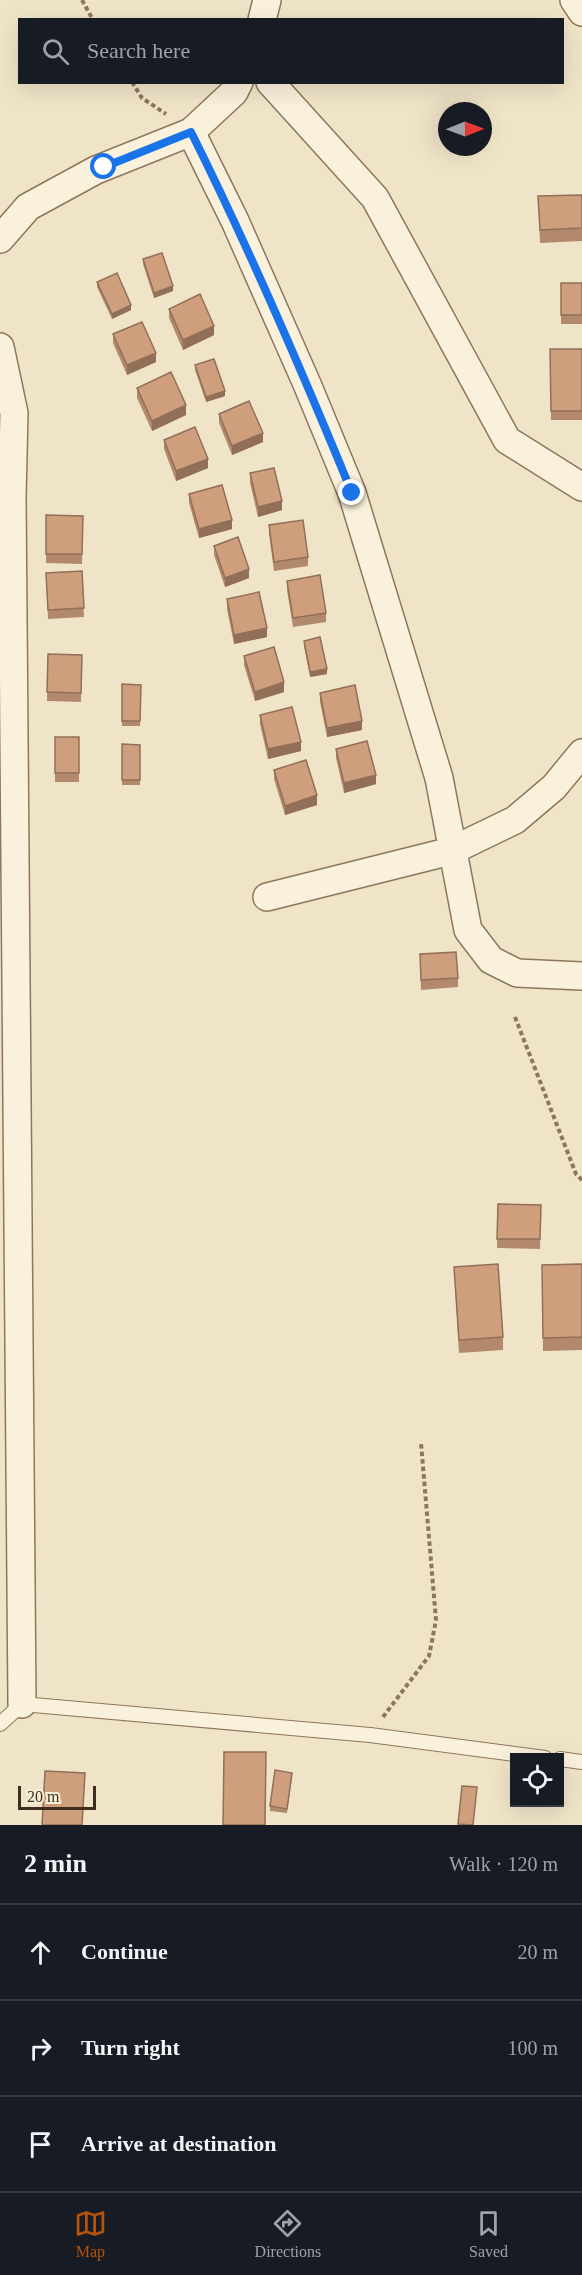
<!DOCTYPE html>
<html lang="en">
<head>
<meta charset="utf-8">
<style>
  body { margin:0; font-family:"Times New Roman",serif; background:#242831; color:#f1f3f6 }
  .controls { position:absolute; right:18px; bottom:18px; display:grid; overflow:hidden; border-radius:0px; box-shadow:0 6px 24px #0002 }
  .controls button { width:54px; height:54px; display:grid; place-items:center; padding:0; border:0; border-bottom:2px solid #363941; background:#171b24; color:#f1f3f6; font:30px sans-serif }
  .compass { position:absolute; left:438px; top:102px; width:54px; height:54px; border-radius:50%; background:#171b24; box-shadow:0 6px 24px #0002; rotate:89deg }
  .scale { position:absolute; left:18px; bottom:15px; width:78px; box-sizing:border-box; padding-left:6px; border:3px solid #3d2e20; border-top:0; font-size:16px; line-height:21px; white-space:nowrap; color:#3d2e20; -webkit-text-stroke:4px #f7eed8; paint-order:stroke }
  .stop { position:absolute; width:18px; height:18px; margin:-14px; border:4px solid #1a73e8; border-radius:50%; background:#fff }
  .stop.end { background:#1a73e8; border-color:#fff; box-shadow:0 2px 6px #0008 }
  .list { margin:0; padding:0; list-style:none }
  h2 { display:flex; justify-content:space-between; align-items:center; height:78px; margin:0; padding:0 24px; font-size:26px }
  h2 small { font-size:20px; font-weight:400; color:#9ea1a6 }
  .list li { display:grid; grid-template-columns:39px 1fr auto; gap:18px; align-items:center; box-sizing:border-box; height:96px; padding:0 24px; border-top:2px solid #363941 }
  .list b { display:block; font-size:22px; white-space:nowrap }
  .list em { font-size:20px; font-style:normal; color:#9ea1a6 }
  .icon { flex:none; width:33px; height:33px; fill:none; stroke:currentColor; stroke-width:2; stroke-linecap:round; stroke-linejoin:round }
  .map { position:relative; flex:none; width:582px; height:1825px; overflow:hidden }
  .search { position:absolute; background:#171b24; box-shadow:0 6px 24px #0002; left:18px; right:18px; top:18px; height:66px; display:flex; align-items:center; gap:15px; box-sizing:border-box; padding:0 21px; border-radius:0px; color:#9ea1a6; font-size:22px }
  .sheet { height:366px; background:#171b24 }
  nav { display:flex; justify-content:space-around; align-items:center; box-sizing:border-box; height:84px; border-top:2px solid #363941; background:#171b24; font-size:16px; color:#9ea1a6 }
  nav a { display:grid; justify-items:center; gap:3px }
  nav .on { color:#b45309 }
  .map>svg:first-child { display:block }
  .lines { fill:none; stroke-linecap:round; stroke-linejoin:round }
  .service-casing { stroke:#8d765c; stroke-width:16 }
  .minor-casing { stroke:#8d765c; stroke-width:30 }
  .path { stroke:#8d765c; stroke-width:4; stroke-dasharray:4.5 3; stroke-linecap:butt }
  .service { stroke:#faf1dc; stroke-width:14 }
  .minor { stroke:#faf1dc; stroke-width:27 }
  .wall { fill:#b2896c }
  .shaded-wall { fill:#916f58 }
  .building { fill:#cf9f7d; stroke:#916f58; stroke-width:1.5 }
  .route { stroke:#1a73e8; stroke-width:8 }
</style>
</head>
<body>
<div class="map">
<svg width="582" height="1825" viewBox="0 0 582 1825">
  <rect width="100%" height="100%" fill="#f0e4c8"/>
  <g class="lines">
    <defs>
      <g id="service">
        <path d="M0,1724L22,1704L370,1735L545,1758"/>
        <path d="M560,1759L582,1762"/>
      </g>
      <g id="minor">
        <path d="M574,0L582,12"/>
        <path d="M262,20L267,0"/>
        <path d="M270,82L375,198L507,440L582,487"/>
        <path d="M191,132L235,221L307,384L352,493L439,778L468,930L491,960L517,973L582,976"/>
        <path d="M0,239L28,207L96,170L191,132L234,92L239,82"/>
        <path d="M0,347L14,413L12,497L22,1704"/>
        <path d="M267,897L451,851L515,820L554,787L582,753"/>
      </g>
    </defs>
    <use href="#service" class="service-casing"/>
    <use href="#minor" class="minor-casing"/>
    <g class="path">
      <path d="M82,0L93,20"/>
      <path d="M132,82L142,98L166,114"/>
      <path d="M515,1017L576,1174L582,1180"/>
      <path d="M383,1717L429,1656L436,1620L421,1443"/>
    </g>
    <use href="#service" class="service"/>
    <use href="#minor" class="minor"/>
  </g>
  <g class="wall">
    <path d="M582,195V241L540,243L538,196Z"/>
    <path d="M143,259L173,291L154,298L143,264Z"/>
    <path d="M97,282L131,310L112,319L97,287Z"/>
    <rect x="561" y="283" width="21" height="41"/>
    <path d="M169,309L214,335L183,350L169,318Z"/>
    <path d="M113,334L156,362L127,375L113,343Z"/>
    <path d="M550,349H582V420H551Z"/>
    <path d="M195,365L225,396L206,402L195,370Z"/>
    <path d="M137,388L186,415L152,431L137,398Z"/>
    <path d="M219,414L263,442L232,455L219,423Z"/>
    <path d="M164,440L208,468L176,481L164,449Z"/>
    <path d="M250,473L282,510L258,517L250,483Z"/>
    <path d="M189,494L232,529L199,538L189,503Z"/>
    <path d="M83,516L82,564L46,563V554Z"/>
    <path d="M269,525L308,557V566L274,571L269,534Z"/>
    <path d="M214,546L249,578L225,587L214,555Z"/>
    <path d="M82,571L84,617L48,619L46,573Z"/>
    <path d="M287,581L326,613V622L293,627L287,590Z"/>
    <path d="M227,599L267,637L234,644L227,609Z"/>
    <path d="M304,641L327,674L310,677L304,646Z"/>
    <path d="M48,654L82,655L81,702L47,701Z"/>
    <path d="M244,656L284,692L255,701L244,665Z"/>
    <path d="M141,685L140,726H122V721Z"/>
    <path d="M320,693L362,730L327,737L320,702Z"/>
    <path d="M260,715L301,751L268,759L260,724Z"/>
    <rect x="55" y="737" width="24" height="45"/>
    <path d="M122,744L140,745V785H122Z"/>
    <path d="M336,749L376,784L344,793L336,758Z"/>
    <path d="M274,770L317,805L285,815L274,779Z"/>
    <path d="M420,954L458,978V987L421,990Z"/>
    <path d="M498,1204L541,1205L540,1249L497,1248Z"/>
    <path d="M582,1264V1350L543,1351L542,1265Z"/>
    <path d="M454,1267L503,1337V1350L459,1353Z"/>
    <path d="M292,1777L287,1813L270,1811V1806Z"/>
  </g>
  <g class="shaded-wall">
    <path d="M173,286V291L154,298V293Z"/>
    <path d="M131,305V310L112,319V314Z"/>
    <path d="M214,326V335L183,350V340Z"/>
    <path d="M156,353V362L127,375V365Z"/>
    <path d="M225,391V396L206,402V397Z"/>
    <path d="M186,405V415L152,431V421Z"/>
    <path d="M263,433V442L232,455V446Z"/>
    <path d="M208,459V468L176,481V471Z"/>
    <path d="M282,501V510L258,517V507Z"/>
    <path d="M232,520V529L199,538V529Z"/>
    <path d="M249,569V578L225,587V578Z"/>
    <path d="M267,628V637L234,644V635Z"/>
    <path d="M327,669V674L310,677V672Z"/>
    <path d="M284,682V692L255,701V692Z"/>
    <path d="M362,721V730L327,737V728Z"/>
    <path d="M301,742V751L268,759V749Z"/>
    <path d="M376,775V784L344,793V783Z"/>
    <path d="M317,795V805L285,815V806Z"/>
  </g>
  <g class="building">
    <path d="M582,195V228L540,230L538,196Z"/>
    <path d="M162,253L173,286L154,293L143,259Z"/>
    <path d="M117,273L131,305L112,314L97,282Z"/>
    <rect x="561" y="283" width="21" height="32"/>
    <path d="M200,294L214,326L183,340L169,309Z"/>
    <path d="M142,322L156,353L127,365L113,334Z"/>
    <path d="M550,349H582V411H551Z"/>
    <path d="M214,359L225,391L206,397L195,365Z"/>
    <path d="M171,372L186,405L152,421L137,388Z"/>
    <path d="M249,401L263,433L232,446L219,414Z"/>
    <path d="M195,427L208,459L176,471L164,440Z"/>
    <path d="M274,468L282,501L258,507L250,473Z"/>
    <path d="M222,485L232,520L199,529L189,494Z"/>
    <path d="M46,515L83,516L82,554H46Z"/>
    <path d="M303,520L308,557L274,562L269,525Z"/>
    <path d="M238,537L249,569L225,578L214,546Z"/>
    <path d="M82,571L84,608L48,610L46,573Z"/>
    <path d="M320,575L326,613L293,618L287,581Z"/>
    <path d="M259,592L267,628L234,635L227,599Z"/>
    <path d="M320,637L327,669L310,672L304,641Z"/>
    <path d="M274,647L284,682L255,692L244,656Z"/>
    <path d="M48,654L82,655L81,693L47,692Z"/>
    <path d="M122,684L141,685L140,721H122Z"/>
    <path d="M355,685L362,721L327,728L320,693Z"/>
    <path d="M292,707L301,742L268,749L260,715Z"/>
    <rect x="55" y="737" width="24" height="36"/>
    <path d="M367,741L376,775L344,783L336,749Z"/>
    <path d="M122,744L140,745V780H122Z"/>
    <path d="M306,760L317,795L285,806L274,770Z"/>
    <path d="M456,952L458,978L421,980L420,954Z"/>
    <path d="M498,1204L541,1205L540,1239H497Z"/>
    <path d="M498,1264L503,1337L459,1340L454,1267Z"/>
    <path d="M582,1264V1337L543,1338L542,1265Z"/>
    <path d="M224,1752H266L265,1825H223Z"/>
    <path d="M275,1770L292,1773L287,1809L270,1806Z"/>
    <path d="M45,1771L85,1773L82,1825H42Z"/>
    <path d="M462,1786L477,1787L473,1825L458,1824Z"/>
  </g>
  <g class="lines">
    <path class="route" d="M104,167L191,132C250,250 302,371 352,493"/>
  </g>
</svg>
<div class="controls">
<button><svg class="icon" aria-label="locate" viewBox="0 0 24 24"><circle cx="12" cy="12" r="6"/><path d="M12 2v4M12 18v4M2 12h4M18 12h4"/></svg></button>
</div>
<svg class="compass" viewBox="-18 -18 36 36"><path d="M0-13l5 13h-10z" fill="#e53935"/><path d="M0 13l5-13h-10z" fill="#9ea1a6"/></svg>
<div class="scale">20 m</div>
<div class="stop" style="left:104px;top:167px"></div>
<div class="stop end" style="left:352px;top:493px"></div>
<div class="search"><svg class="icon" aria-label="search" viewBox="0 0 24 24"><circle cx="10" cy="10" r="6"/><path d="M15 15l6 6"/></svg>Search here</div>
</div>
<section class="sheet">
<h2>2 min<small>Walk · 120 m</small></h2>
<ul class="list">
<li><svg class="icon" aria-label="ahead" viewBox="0 0 24 24"><path d="M12 20V5M6 11l6-6 6 6"/></svg><div><b>Continue</b></div><em>20 m</em></li>
<li><svg class="icon" aria-label="right" viewBox="0 0 24 24"><path d="M7 20v-9h11M14 6l5 5-5 5"/></svg><div><b>Turn right</b></div><em>100 m</em></li>
<li><svg class="icon" aria-label="arrive" viewBox="0 0 24 24"><path d="M6 21V4h12l-3 4 3 4H6"/></svg><div><b>Arrive at destination</b></div></li>
</ul>
</section>
<nav>
<a class="on"><svg class="icon" aria-label="map" viewBox="0 0 24 24"><path d="M3 6l6-2 6 2 6-2v14l-6 2-6-2-6 2zM9 4v14M15 6v14"/></svg>Map</a>
<a><svg class="icon" aria-label="directions" viewBox="0 0 24 24"><path d="M12 3l9 9-9 9-9-9zM9 14v-3h6M13 9l2 2-2 2"/></svg>Directions</a>
<a><svg class="icon" aria-label="saved" viewBox="0 0 24 24"><path d="M7 4h10v16l-5-4-5 4z"/></svg>Saved</a>
</nav>
</body>
</html>
